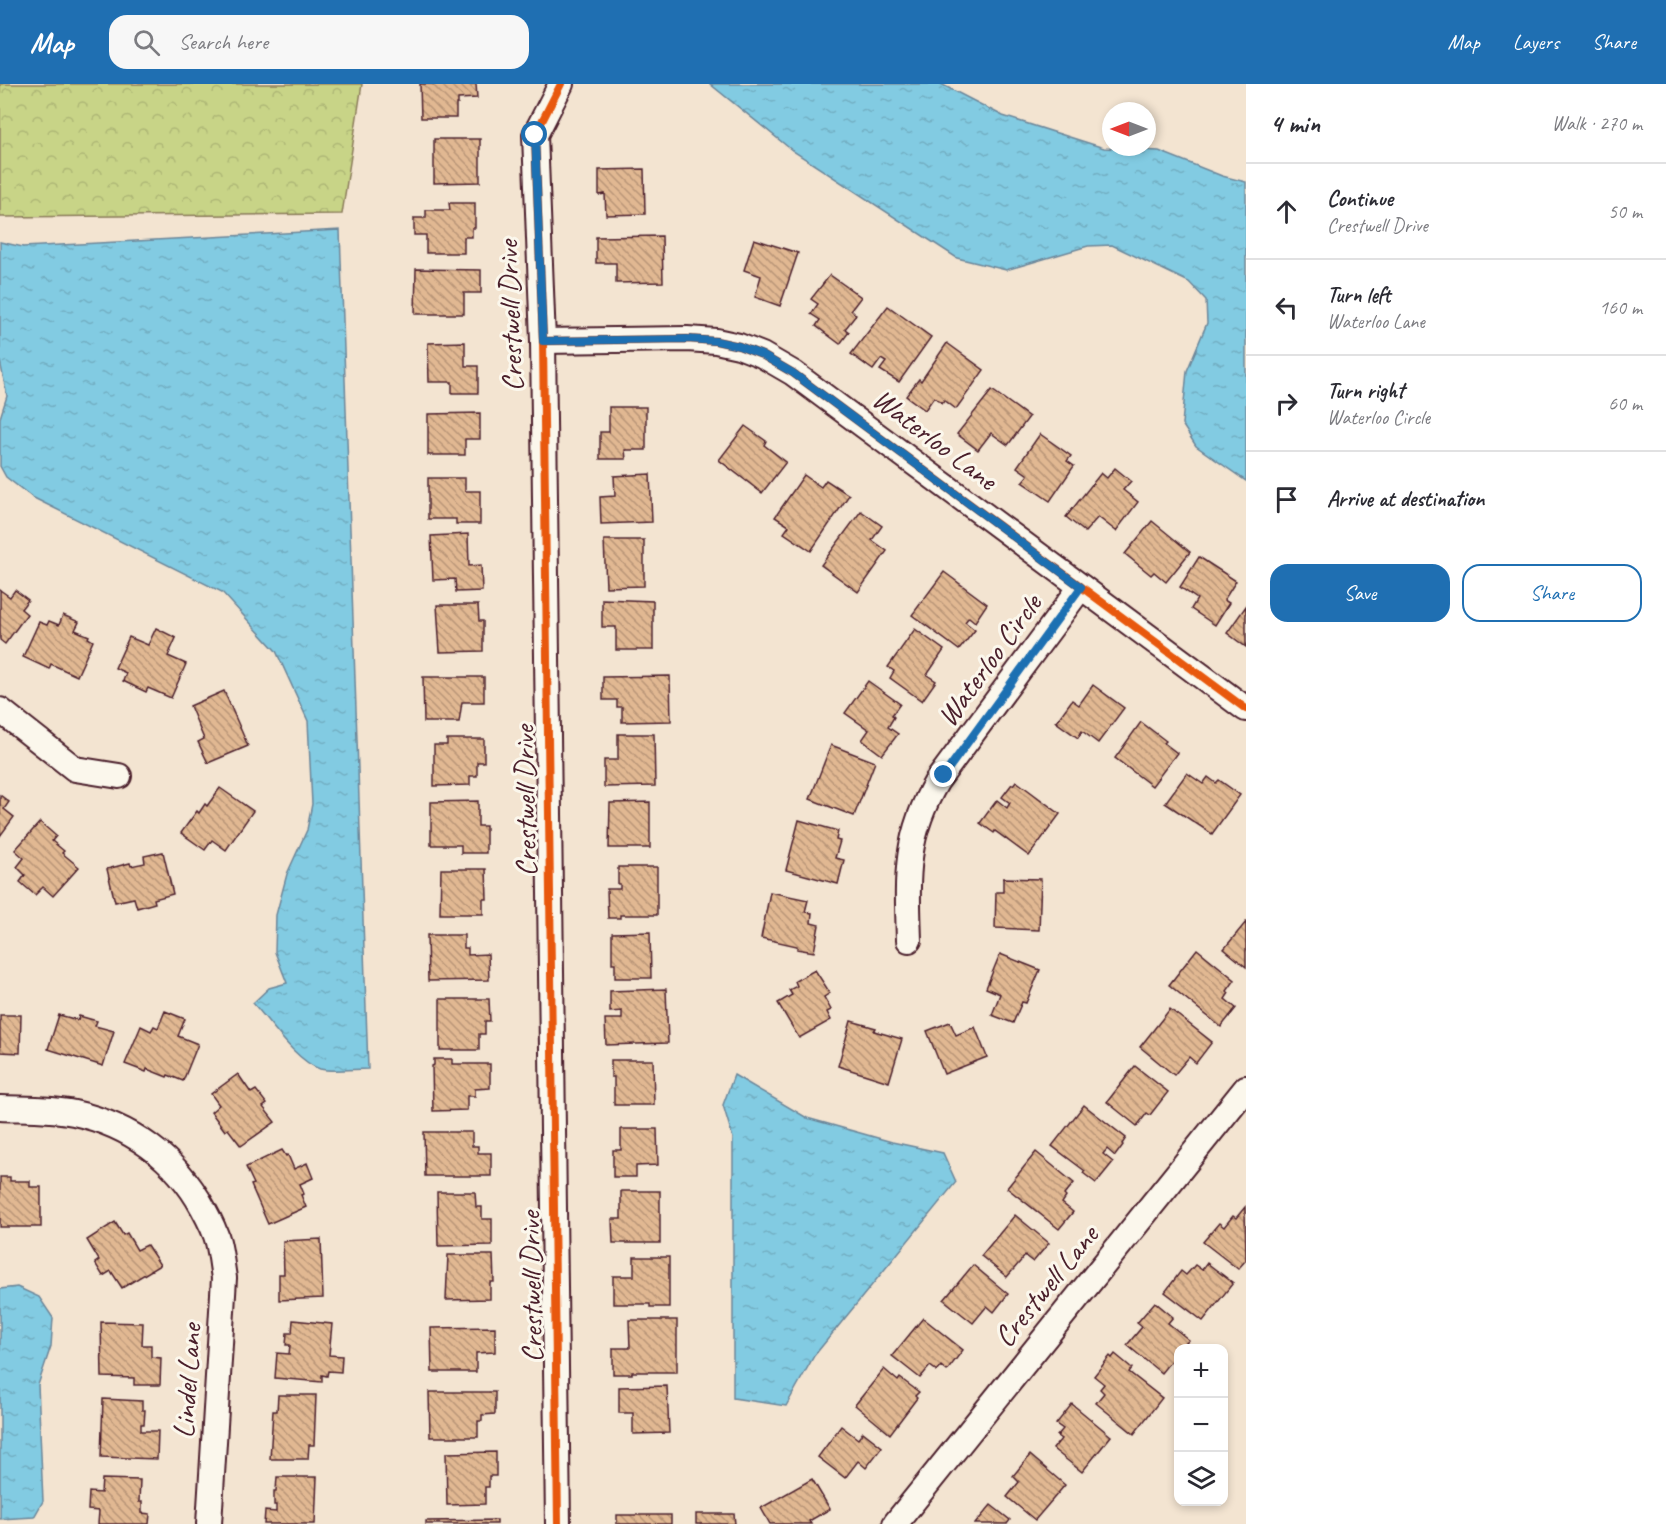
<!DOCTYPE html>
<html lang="en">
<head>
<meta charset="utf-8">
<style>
  body { margin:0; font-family:Caveat,sans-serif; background:#f7f7f7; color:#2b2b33 }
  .controls { position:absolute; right:18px; bottom:18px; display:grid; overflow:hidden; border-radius:12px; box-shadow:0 3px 9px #0003 }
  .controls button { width:54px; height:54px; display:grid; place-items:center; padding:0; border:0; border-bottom:2px solid #e1e1e2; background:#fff; color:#2b2b33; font:30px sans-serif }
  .compass { position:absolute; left:1102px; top:18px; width:54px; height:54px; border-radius:50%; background:#fff; box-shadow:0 3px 9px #0003; rotate:270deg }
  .stop { position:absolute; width:18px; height:18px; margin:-14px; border:4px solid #1f6fb2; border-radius:50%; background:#fff }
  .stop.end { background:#1f6fb2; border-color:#fff; box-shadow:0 2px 6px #0008 }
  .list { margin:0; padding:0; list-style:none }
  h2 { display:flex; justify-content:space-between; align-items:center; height:78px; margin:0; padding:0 24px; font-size:26px }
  h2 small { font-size:20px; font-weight:400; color:#7c7c81 }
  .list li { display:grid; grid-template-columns:39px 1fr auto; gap:18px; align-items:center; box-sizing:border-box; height:96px; padding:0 24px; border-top:2px solid #e1e1e2 }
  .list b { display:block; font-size:22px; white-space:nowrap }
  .list p { margin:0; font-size:20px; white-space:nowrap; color:#7c7c81 }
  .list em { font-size:20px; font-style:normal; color:#7c7c81 }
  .actions { display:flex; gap:12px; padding:18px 24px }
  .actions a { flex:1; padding:14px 0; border:2px solid #1f6fb2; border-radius:18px; text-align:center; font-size:21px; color:#1f6fb2 }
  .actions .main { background:#1f6fb2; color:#fff }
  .icon { flex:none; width:33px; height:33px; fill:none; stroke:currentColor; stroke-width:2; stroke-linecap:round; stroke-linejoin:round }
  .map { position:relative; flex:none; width:1246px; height:1440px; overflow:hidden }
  header { display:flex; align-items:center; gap:36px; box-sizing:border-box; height:84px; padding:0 30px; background:#1f6fb2; color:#fff }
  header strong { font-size:28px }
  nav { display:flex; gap:33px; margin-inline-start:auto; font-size:21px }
  .search { width:420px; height:54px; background:#f7f7f7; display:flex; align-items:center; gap:15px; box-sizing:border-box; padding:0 21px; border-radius:18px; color:#7c7c81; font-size:22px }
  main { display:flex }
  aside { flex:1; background:#fff }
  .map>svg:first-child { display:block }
  .forest { fill:url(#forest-crowns); stroke:#897a59; stroke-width:1.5 }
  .water { fill:url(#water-ripples); stroke:#6c8699; stroke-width:1.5 }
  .building { fill:url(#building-back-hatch); stroke:#4a1f2b; stroke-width:1.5 }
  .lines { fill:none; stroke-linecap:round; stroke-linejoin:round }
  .street-casing { stroke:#4a1f2b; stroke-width:28 }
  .street { stroke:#fbf7ec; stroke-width:24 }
  .cycleway-casing { stroke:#fbf7ec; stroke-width:11 }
  .cycleway { stroke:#e8590c; stroke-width:8 }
  .route { stroke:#1f6fb2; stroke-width:8 }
  .labels { text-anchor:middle; stroke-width:6; stroke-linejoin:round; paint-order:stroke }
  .street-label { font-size:30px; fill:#4a1f2b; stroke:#fbf7ec }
</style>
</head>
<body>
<header>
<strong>Map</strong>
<div class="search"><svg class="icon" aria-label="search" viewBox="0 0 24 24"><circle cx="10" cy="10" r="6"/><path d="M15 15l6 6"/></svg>Search here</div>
<nav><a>Map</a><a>Layers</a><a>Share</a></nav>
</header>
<main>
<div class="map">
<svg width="1246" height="1440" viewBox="0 0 1246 1440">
  <defs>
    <pattern id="forest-crowns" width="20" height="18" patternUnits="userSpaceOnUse" patternTransform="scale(1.5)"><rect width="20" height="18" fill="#c8d487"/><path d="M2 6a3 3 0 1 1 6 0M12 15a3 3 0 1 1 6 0" fill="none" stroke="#adb675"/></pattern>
    <pattern id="water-ripples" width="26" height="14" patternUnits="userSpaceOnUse" patternTransform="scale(1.5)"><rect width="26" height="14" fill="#82cbe2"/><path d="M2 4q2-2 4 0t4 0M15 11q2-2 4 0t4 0" fill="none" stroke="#72aec2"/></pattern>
    <pattern id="building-back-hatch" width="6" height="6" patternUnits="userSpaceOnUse" patternTransform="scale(1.5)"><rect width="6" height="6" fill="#e1b892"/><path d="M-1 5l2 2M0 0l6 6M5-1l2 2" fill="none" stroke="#b89577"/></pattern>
  </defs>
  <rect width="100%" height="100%" fill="#f3e4d1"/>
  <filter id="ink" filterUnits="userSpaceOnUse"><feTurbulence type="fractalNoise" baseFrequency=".0167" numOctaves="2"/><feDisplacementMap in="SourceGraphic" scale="12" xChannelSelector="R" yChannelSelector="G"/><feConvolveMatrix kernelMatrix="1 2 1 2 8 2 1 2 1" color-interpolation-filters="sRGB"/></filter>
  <g filter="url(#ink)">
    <path class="forest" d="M0,0H362L342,130L0,133Z"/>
    <g class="water">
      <path d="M710,0H941L1003,32L1104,64L1159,67L1222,92L1246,98V397L1196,362L1182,340L1187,287L1207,239L1206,216L1189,198L1112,161L1088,162L1006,186L957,174L793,67Z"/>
      <path d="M340,146L368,985C355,985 332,988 320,985C296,977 271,939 253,919L269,904L287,899L275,868L276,831L287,790L307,746L312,720L308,637L276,567L222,508L32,413L6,393L0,382V334L7,312L0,277V158L23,163Z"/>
      <path d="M734,991L807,1034L892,1058L943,1069L956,1098L814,1272L786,1322L733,1314V1054L723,1021Z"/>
      <path d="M17,1203L39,1213L53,1234L51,1262L38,1301L43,1417L34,1433L0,1435V1205Z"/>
    </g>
    <g class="building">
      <path d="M420,0H476L477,14L458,15V20H456V34H421Z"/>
      <path d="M434,55H480V98L434,99Z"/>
      <path d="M644,85L645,130L606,131L605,110L599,111V86Z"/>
      <path d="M449,119H475V144H472V153H464V169H426V151H414V134H426V126H450Z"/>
      <path d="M662,152L663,198L616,199V179H596V153Z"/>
      <path d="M754,155L798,169L780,222L755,213L761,192L744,186Z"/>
      <path d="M416,185L481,186V209H464V230H415Z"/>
      <path d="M830,191L861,213L851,226L856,231L845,245L849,248L840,260L816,242L820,236L811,230L818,220L811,215Z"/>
      <path d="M888,222L931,253L899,298L880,286L886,278L881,275L873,286L851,270Z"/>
      <path d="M465,258V282H478V309H452V298H429L428,259Z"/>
      <path d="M947,259L984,286L956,325L944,316L942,319L934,313L925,326L906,312L919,295L921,297Z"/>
      <path d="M992,306L1029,333L1008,361L991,349L978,366L957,350Z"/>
      <path d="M609,323H646V366H625L626,375H600V348H609Z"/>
      <path d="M480,329V355H465V371H428V330Z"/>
      <path d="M745,342L766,357L764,361L786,378L762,409L719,376Z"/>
      <path d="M1040,350L1071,372L1067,377L1074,382L1050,417L1022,398L1028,391L1017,383Z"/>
      <path d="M1115,384L1131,397L1123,406L1138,418L1116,447L1098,433L1085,448L1066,433L1101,389L1107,394Z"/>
      <path d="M650,390L652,438L601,440L600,413L615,412L614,392Z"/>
      <path d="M804,391L821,403L826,396L849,411L811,467L784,449L789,442L775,433Z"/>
      <path d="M428,394H465V407H480V440H456V435H428Z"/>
      <path d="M861,427L882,442L872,456L887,467L858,508L821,481Z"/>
      <path d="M1152,437L1190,468L1166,498L1154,488L1151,491L1125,470Z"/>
      <path d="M468,450L469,482L481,481L482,507L456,508L455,495L433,496L431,452Z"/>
      <path d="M604,456H644V502L606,503Z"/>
      <path d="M1199,473L1236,497L1224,516L1229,519L1215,541L1191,525L1197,515L1180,503Z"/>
      <path d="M944,488L987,520L975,538L969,533L965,538L975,546L959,566L912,531Z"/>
      <path d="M0,506L10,513L15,506L28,516L21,525L27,530L5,560L0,556Z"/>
      <path d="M602,515L653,517V566H616V543H602Z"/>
      <path d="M437,521H478L479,537H483V567L440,568Z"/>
      <path d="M1246,522V563L1227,549Z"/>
      <path d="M63,531L79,538L75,546L89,552L88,554L93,557L77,592L51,580L49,585L23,573L39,538L47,541L49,537L59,541Z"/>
      <path d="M156,544L176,554L168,572L186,580L171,614L148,604L146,608L123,597L126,589L115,584L129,553L148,561Z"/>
      <path d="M915,545L944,566L927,591L936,597L922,617L890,594L894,587L888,583Z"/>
      <path d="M670,592L671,637L622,638V623H617V616H603V593Z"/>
      <path d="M423,593H484V618H462L459,638H424Z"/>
      <path d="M868,597L900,620L892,631L894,633L888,643L898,650L882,671L862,656L869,646L845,629Z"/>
      <path d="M1093,601L1124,624L1098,659L1082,647L1078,654L1056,638L1072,616L1079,621Z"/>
      <path d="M224,607L248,662L208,679L198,658L204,655L190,622Z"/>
      <path d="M1141,638L1166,657L1164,659L1177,669L1152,702L1115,674Z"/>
      <path d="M618,650H654L655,702L604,703V676H618Z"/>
      <path d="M447,655H484V678H477V692H470V701L434,702V661H447Z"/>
      <path d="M831,661L875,678L854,732L810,715Z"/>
      <path d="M1187,689L1203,700L1208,693L1216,699L1219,696L1240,711L1212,750L1165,719Z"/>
      <path d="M1016,697L1060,730L1029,772L995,747L994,749L980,739L997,716L1007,724L1010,719L1002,713L1012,700L1013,701Z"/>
      <path d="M220,704L253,727L226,766L212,756L205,766L181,749L197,727L199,729L205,720L207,722Z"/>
      <path d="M0,711L9,718L4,725L14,733L0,752Z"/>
      <path d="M478,717V742H486V769H461V761H431V718Z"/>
      <path d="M650,718V764H609L610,719Z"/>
      <path d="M799,736L838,747L836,756L840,757L835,774L844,776L838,800L786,786Z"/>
      <path d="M40,738L56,752L52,757L64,767L62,769L79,783L53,812L43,803L35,811L20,798L25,791L17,783L24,774L15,766Z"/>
      <path d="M163,768L173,810L154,815L155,819L137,824L134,814L115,818L107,785L130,779L131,782L145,779L144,772Z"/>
      <path d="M618,783H657V831H620V834H608L607,805H620V800H618Z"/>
      <path d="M441,785H486L487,815H483V830H440Z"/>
      <path d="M1003,794L1041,795L1039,846L995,844L996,808H1003Z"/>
      <path d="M770,808L808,816L805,828L812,829L811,839L819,841L814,868L797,865V862L761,854Z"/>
      <path d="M1246,838V883L1224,865Z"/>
      <path d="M650,848L651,894H615V879H612V849Z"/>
      <path d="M427,851H464V864H468V871L488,870L489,896L428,897Z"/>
      <path d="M1197,865L1235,896L1227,907L1229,909L1225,915L1236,924L1221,943L1169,901Z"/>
      <path d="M1000,870L1040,886L1026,919L1022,918L1013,939L992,931L1000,910L986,904Z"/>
      <path d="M815,886L830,909L824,913L831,926L827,928L831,936L799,954L778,919L792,911L789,906L797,902L795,897Z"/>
      <path d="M666,905L668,959L606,961L605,935H622V927L610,928V907Z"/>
      <path d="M440,915H489L490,937H485V950H479V966H440Z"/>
      <path d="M1170,925L1212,958L1196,979L1189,973L1174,991L1140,963Z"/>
      <path d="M165,927L185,935L178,952L198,960L183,997L168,991L167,993L147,985L146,988L125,980L141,942L151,947L154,942L158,944Z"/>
      <path d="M0,931H21L20,969L0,968Z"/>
      <path d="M59,931L78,936L79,932L97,937L95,942L114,947L103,982L48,965Z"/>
      <path d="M851,937L876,944L874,947L902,955L889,998L838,982Z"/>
      <path d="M950,938L956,951L975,943L987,973L944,990L927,947Z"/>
      <path d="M434,975H452V980H490V1004L475,1005V1012H467V1026L433,1027L432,982L434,981Z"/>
      <path d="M611,976H653L654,1021H614V993H611Z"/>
      <path d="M1135,982L1168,1008L1150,1031L1147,1029L1137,1042L1107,1018Z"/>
      <path d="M238,990L251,1009L256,1006L267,1020L263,1023L275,1038L241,1062L228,1045L225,1047L211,1028L219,1021L211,1010Z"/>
      <path d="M1084,1021L1126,1054L1122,1060L1123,1061L1115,1072L1107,1065L1103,1070L1113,1078L1096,1099L1083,1089L1085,1087L1052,1062Z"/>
      <path d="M621,1045H657L658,1081L636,1082V1093H613V1066H621Z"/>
      <path d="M424,1048H472V1062H478V1069H491V1092H425Z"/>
      <path d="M282,1066L286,1072L288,1071L294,1085L307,1079L313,1094L300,1100L304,1110L301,1111L306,1123L268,1140L251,1101L254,1100L246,1083Z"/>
      <path d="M1036,1068L1074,1099L1064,1111L1066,1113L1062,1119L1073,1128L1059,1145L1007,1104Z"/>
      <path d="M0,1093H10V1097H30V1103H41V1143H0Z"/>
      <path d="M621,1107H660V1159H613L612,1135H621Z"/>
      <path d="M437,1108H475L476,1123H482V1135H492V1161L438,1162Z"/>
      <path d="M1245,1123L1246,1176L1238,1185L1203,1158L1219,1139L1224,1143L1233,1132L1236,1134Z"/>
      <path d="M1015,1131L1049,1159L1033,1178L1025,1172L1007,1193L981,1172Z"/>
      <path d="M115,1138L123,1151L127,1149L137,1166L147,1161L160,1181L122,1204L111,1187L103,1192L95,1179L99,1176L87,1156Z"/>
      <path d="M321,1155L323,1214L279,1216V1190H284L283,1157Z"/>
      <path d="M448,1171H493L494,1198H490V1215L446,1216Z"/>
      <path d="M634,1173H669V1223H650V1220H613V1192H634Z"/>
      <path d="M1207,1179L1233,1199L1203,1237L1165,1208L1181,1187L1186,1191L1195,1181L1202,1186Z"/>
      <path d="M973,1181L1008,1210L994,1228L987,1222L973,1239L944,1216Z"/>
      <path d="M1155,1218L1173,1233L1168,1239L1189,1256L1181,1264H1178V1268L1161,1289L1127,1261L1142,1243L1137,1239Z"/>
      <path d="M923,1234L963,1266L947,1287L941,1282L937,1287L930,1282L920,1294L892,1272Z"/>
      <path d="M293,1236L332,1240L329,1271L342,1272L341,1288L328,1287L327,1292L322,1291V1298L275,1294L277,1269L289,1270L290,1261H286L287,1249H292Z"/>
      <path d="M629,1236H677V1288H632V1290H613V1264H630Z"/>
      <path d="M101,1238L143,1239L142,1261H151V1273L161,1274L160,1301H134V1294L102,1293Z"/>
      <path d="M495,1243V1268L476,1269V1288H432L431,1244Z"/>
      <path d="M1115,1270L1132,1284L1129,1288L1162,1314L1134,1350L1096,1319L1104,1309L1100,1305L1104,1300L1094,1292L1110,1272L1112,1274Z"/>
      <path d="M884,1285L898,1297L900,1294L919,1308L915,1312L917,1314L890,1350L855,1321Z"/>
      <path d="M667,1302L669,1349L633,1350V1329H619V1303Z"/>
      <path d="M429,1308H495V1330L482,1331V1337H478V1353H430Z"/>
      <path d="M278,1311H316L314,1361H309L308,1375H270L273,1327H277Z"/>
      <path d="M103,1315L142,1317V1326H145L144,1340H141V1347H158L157,1375L101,1373Z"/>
      <path d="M1072,1320L1111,1352L1082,1388L1053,1365L1061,1355L1057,1352L1063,1345L1056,1340Z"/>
      <path d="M841,1342L858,1355L863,1348L882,1363L866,1384L858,1377L845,1394L818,1373Z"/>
      <path d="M496,1368V1392H489V1403H485V1420L447,1421L446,1369Z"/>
      <path d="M1030,1371L1065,1401L1035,1436L1007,1413L1019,1398L1013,1392Z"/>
      <path d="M277,1393H317L315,1440H264L265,1427L276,1428V1421H274V1407H276Z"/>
      <path d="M102,1395L140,1396L139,1418H142V1429L150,1430L149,1440H98L99,1427L88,1426L89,1408L101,1409Z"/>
      <path d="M812,1395L830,1425L809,1437L811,1440H770L761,1424Z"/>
      <path d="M991,1421L1010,1436L1007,1440H975Z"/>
      <path d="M696,1430H734L735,1440H696Z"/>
      <rect x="617" y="1431" width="54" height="9"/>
      <path d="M497,1436V1440H426V1437Z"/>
    </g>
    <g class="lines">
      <defs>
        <g id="street">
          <path d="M543,257L687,255L716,257L739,262L762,271L793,289L1246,625"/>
          <path d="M0,626L75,685L119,692"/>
          <path d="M909,856C907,795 904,753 937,697L1081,503"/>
          <path d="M0,1024C24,1025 50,1024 74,1029C130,1041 176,1074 203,1124C209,1135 215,1146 218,1158C221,1170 222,1182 224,1194L209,1440"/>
          <path d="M558,1440L543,257L535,51L561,0"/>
          <path d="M895,1440L1246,1004"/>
        </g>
      </defs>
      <use href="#street" class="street-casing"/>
      <use href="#street" class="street"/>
      <defs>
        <g id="cycleway">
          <path d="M543,257L687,255L716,257L739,262L762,271L793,289L1246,625"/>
          <path d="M558,1440L543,257L535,51L561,0"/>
        </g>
      </defs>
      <use href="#cycleway" class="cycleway-casing"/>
      <use href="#cycleway" class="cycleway"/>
    </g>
  </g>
  <g class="lines" filter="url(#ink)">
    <path class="route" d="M535,51L543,257L687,255L716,257L739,262L762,271L793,289L1081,503L944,691"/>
  </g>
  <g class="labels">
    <g class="street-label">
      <text transform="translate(510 232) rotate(-92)" y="10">Crestwell Drive</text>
      <text transform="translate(935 355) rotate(37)" y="10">Waterloo Lane</text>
      <text transform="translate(989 576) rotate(-54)" y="10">Waterloo Circle</text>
      <text transform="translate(525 717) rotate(-91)" y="10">Crestwell Drive</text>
      <text transform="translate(1046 1202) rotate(-51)" y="10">Crestwell Lane</text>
      <text transform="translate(531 1203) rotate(-91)" y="10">Crestwell Drive</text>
      <text transform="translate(187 1297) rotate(-86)" y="10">Lindel Lane</text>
    </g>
  </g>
</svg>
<div class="controls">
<button>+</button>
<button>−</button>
<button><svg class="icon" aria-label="layers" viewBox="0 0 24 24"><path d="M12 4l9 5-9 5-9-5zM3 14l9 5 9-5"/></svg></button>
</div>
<svg class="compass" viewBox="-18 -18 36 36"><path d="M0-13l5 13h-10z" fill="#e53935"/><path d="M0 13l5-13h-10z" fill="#7c7c81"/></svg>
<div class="stop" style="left:535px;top:51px"></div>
<div class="stop end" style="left:944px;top:691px"></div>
</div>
<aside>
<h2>4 min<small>Walk · 270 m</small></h2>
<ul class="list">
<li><svg class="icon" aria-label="ahead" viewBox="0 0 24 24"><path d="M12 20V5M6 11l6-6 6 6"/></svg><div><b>Continue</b><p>Crestwell Drive</p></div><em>50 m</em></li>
<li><svg class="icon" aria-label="left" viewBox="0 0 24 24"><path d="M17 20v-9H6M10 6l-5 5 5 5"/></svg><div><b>Turn left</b><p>Waterloo Lane</p></div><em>160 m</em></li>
<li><svg class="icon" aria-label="right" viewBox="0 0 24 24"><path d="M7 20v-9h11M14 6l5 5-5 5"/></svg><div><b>Turn right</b><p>Waterloo Circle</p></div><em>60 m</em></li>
<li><svg class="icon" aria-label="arrive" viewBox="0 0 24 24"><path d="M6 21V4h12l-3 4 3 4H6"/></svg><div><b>Arrive at destination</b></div></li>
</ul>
<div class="actions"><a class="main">Save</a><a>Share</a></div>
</aside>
</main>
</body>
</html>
